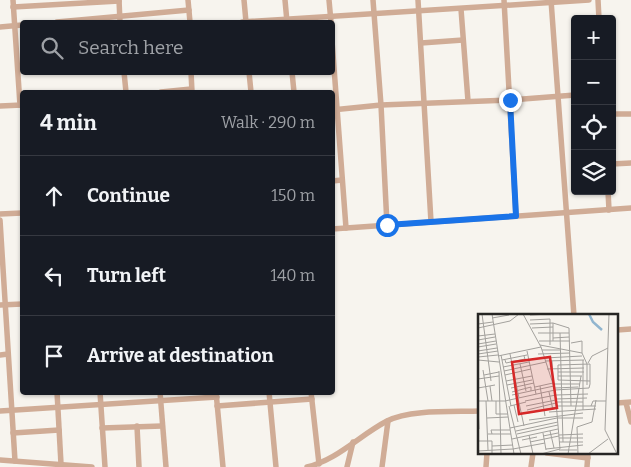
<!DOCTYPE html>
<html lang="en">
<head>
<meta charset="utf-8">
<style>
  body { margin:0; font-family:Bitter,serif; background:#242831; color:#f1f3f6 }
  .controls { position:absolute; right:15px; top:15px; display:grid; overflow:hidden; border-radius:5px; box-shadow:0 1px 4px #0004 }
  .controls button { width:45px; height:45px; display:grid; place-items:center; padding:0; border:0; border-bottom:1px solid #363941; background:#171b24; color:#f1f3f6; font:25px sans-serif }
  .stop { position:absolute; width:15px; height:15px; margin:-11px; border:4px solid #1a73e8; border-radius:50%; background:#fff }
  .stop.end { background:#1a73e8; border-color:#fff; box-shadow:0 1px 5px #0008 }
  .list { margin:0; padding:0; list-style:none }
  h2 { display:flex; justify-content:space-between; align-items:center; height:65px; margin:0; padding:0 20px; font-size:21px }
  h2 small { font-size:16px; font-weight:400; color:#9ea1a6 }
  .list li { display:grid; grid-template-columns:32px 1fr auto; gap:15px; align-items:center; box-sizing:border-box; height:80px; padding:0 20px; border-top:1px solid #363941 }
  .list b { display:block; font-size:19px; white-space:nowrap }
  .list em { font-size:16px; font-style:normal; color:#9ea1a6 }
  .icon { flex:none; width:28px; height:28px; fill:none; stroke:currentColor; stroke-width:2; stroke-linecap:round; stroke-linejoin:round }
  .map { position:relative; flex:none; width:631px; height:467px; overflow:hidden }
  .search { position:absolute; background:#171b24; box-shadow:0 1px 4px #0004; left:20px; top:20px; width:315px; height:55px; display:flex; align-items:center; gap:12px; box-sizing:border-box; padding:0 18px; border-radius:5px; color:#9ea1a6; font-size:19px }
  .panel { position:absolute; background:#171b24; box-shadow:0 1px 4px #0004; left:20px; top:90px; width:315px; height:305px; border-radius:5px }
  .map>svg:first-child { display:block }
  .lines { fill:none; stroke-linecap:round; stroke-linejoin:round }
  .minor { stroke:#d0ac96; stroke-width:5.5 }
  .route { stroke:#1a73e8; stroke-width:6 }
  .inset-river { fill:none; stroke:#91b5cf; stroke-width:2.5 }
  .inset-road { fill:none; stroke:#a3a19d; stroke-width:1 }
  .view { fill:#d62828; fill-opacity:0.15; stroke:#d62828; stroke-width:2.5 }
  .inset-edge { fill:none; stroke:#262523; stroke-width:2.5 }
</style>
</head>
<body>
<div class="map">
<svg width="631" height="467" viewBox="0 0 631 467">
  <rect width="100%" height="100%" fill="#f7f4ee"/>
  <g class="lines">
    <g class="minor">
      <path d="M13,0L20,105"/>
      <path d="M119,0L120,22"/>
      <path d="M188,0L190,22"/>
      <path d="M244,0L246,22"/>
      <path d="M285,0L287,22"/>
      <path d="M329,0L331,22"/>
      <path d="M373,0L381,105L387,225"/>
      <path d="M418,0L431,222"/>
      <path d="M504,0L516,216"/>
      <path d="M551,0L574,316"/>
      <path d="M598,0L599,19"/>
      <path d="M13,7L119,1"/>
      <path d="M461,9L468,101"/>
      <path d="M57,22L189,10"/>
      <path d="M242,22L589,0"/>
      <path d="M0,27L22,25"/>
      <path d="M332,41L346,228"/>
      <path d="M421,43L463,40"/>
      <path d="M124,72L126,92"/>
      <path d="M191,72L192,92"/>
      <path d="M249,72L251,92"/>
      <path d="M292,72L294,92"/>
      <path d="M161,92L191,89"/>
      <path d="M0,106L22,105"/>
      <path d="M332,110L381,105L510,100L575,95"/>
      <path d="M612,114H631"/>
      <path d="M612,164L631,163"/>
      <path d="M332,181L342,180"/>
      <path d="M608,191L609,210"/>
      <path d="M0,214L22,213"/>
      <path d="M0,220L15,461"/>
      <path d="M332,229L631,208"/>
      <path d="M0,305L22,304"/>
      <path d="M617,330L631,329"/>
      <path d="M0,355L8,354"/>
      <path d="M57,392L61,464"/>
      <path d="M100,392L105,467"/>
      <path d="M160,392L166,467"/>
      <path d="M216,392L223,467"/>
      <path d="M269,392L276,467"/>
      <path d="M311,392L319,464"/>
      <path d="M617,403L631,402"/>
      <path d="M626,403L631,422"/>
      <path d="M217,406L312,399"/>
      <path d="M0,411L217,397"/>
      <path d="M137,426L139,467"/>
      <path d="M102,428L162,426"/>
      <path d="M13,433L59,430"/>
      <path d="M547,453L588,458"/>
      <path d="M0,460L92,467"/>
      <path d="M307,467C337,460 360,435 387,421C410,409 454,412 480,411"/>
      <path d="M347,467L353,442"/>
      <path d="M382,467L388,421"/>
      <path d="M486,467L487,453"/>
      <path d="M531,467L533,453"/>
      <path d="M587,467L588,453"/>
    </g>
  </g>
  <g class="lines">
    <path class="route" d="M387,225L516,216L510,100"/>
  </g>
  <g transform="translate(478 314)">
    <rect width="140" height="140" fill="#f7f4ee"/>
    <path class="inset-river" d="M111,0L115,8L124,16"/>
    <path class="inset-road" d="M4,0L13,67M14,0L36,140M131,0L127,116L139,140M52,1L72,0M14,4L31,1M52,6L72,5V31M75,9V27M0,10L15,8M52,10L75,9L91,14L93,92M0,14L32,7L41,0M54,14L75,13M60,19H91M82,19L85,128M0,22L17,20M75,24L91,23M0,26L17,23M61,27H92M93,29L104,27V39M0,30L18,27M62,31L104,39L109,50V71M0,33L18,30M63,33L77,76L82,135L63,140M64,36H83M0,37L19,34M49,37L58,80M0,40L20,37M32,40L41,84M60,40L92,39M23,41L33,92M20,42L63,33L45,0M0,43L20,41M67,44L104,42M0,46L21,48M24,46L49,41M27,46L28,49L47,45L46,42M105,46V96M67,47L106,46M74,47L75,66M110,49L114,42L130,34M42,50L48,77M25,53L51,48M69,55L106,54M5,56L10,87M21,57L23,140M26,57L68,48M80,58H106M6,61L21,58M27,61L53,55M80,62H104M0,65L21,62M28,67L54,62M76,70H102M29,71L54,66M12,72L14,87M62,72L67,102M57,73L75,69M0,74L17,71M33,74L56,69M77,74L100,73M34,78L53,73V77M71,78L75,96M34,81L76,72M40,84L46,112M78,85L109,84M0,87H27L77,76L111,74L112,70V50L80,51V66L112,67M8,87L10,136M18,87V100H30M47,87L78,81L110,80M78,88H105M36,91L40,108M31,92L43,140M32,92L48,88M48,92L78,86M78,92H118M113,92L115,87H128M0,93L1,115M49,96L78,89M71,98L118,95M50,99L79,93M9,104L30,103M51,106L105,99M32,114L79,104H105M38,117L80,108M72,117L76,134M65,119L68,136M10,120H33M14,120L13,116H32M39,120L80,111M51,121L55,140M81,121L105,120M65,122L80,119M81,124H105M34,125L80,115M44,126L59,123M0,127H14V140M52,128L81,122M81,128H105M14,132L35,131M68,135L105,131M81,136H99M0,137L35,135L67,129M90,140L103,62M100,140L99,113L114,108L118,86M110,140L130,125"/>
    <path class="view" d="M72,43L79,94L41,100L34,48Z"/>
    <rect width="140" height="140" class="inset-edge"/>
  </g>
</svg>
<div class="controls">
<button>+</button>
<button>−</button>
<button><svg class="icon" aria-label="locate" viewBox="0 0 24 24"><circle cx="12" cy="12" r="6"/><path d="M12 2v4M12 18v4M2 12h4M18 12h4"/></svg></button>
<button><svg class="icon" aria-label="layers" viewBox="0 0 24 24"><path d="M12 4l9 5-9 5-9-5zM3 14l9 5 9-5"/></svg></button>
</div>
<div class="stop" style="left:387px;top:225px"></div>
<div class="stop end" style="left:510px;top:100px"></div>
<div class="search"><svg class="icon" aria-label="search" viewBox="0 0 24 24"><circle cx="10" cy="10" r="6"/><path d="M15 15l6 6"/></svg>Search here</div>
<section class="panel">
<h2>4 min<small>Walk · 290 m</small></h2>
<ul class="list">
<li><svg class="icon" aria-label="ahead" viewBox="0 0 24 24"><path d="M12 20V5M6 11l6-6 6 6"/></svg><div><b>Continue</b></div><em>150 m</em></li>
<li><svg class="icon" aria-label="left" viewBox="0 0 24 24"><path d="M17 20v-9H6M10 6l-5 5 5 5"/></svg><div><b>Turn left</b></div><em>140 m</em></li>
<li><svg class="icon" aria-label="arrive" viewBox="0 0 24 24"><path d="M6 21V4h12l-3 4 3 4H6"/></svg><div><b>Arrive at destination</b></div></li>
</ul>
</section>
</div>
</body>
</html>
